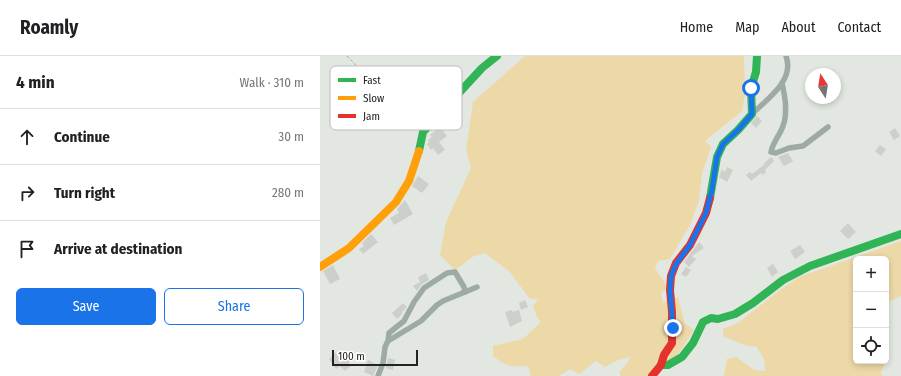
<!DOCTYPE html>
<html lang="en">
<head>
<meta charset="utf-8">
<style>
  body { margin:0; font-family:"Fira Sans Condensed",sans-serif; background:#f6f6f6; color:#202124 }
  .controls { position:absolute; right:12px; bottom:12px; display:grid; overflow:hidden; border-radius:6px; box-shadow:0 2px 6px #0003 }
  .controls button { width:36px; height:36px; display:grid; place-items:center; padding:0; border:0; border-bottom:1px solid #e0e0e0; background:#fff; color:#202124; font:20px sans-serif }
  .compass { position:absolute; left:485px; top:12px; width:36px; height:36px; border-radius:50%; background:#fff; box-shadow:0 2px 6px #0003; rotate:348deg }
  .scale { position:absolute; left:12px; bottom:10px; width:86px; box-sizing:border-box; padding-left:4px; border:2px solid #212420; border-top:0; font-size:11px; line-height:14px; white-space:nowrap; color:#212420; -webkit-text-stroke:3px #fff; paint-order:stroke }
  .stop { position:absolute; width:12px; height:12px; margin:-9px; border:3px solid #1a73e8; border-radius:50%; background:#fff }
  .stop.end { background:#1a73e8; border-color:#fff; box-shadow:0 1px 4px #0008 }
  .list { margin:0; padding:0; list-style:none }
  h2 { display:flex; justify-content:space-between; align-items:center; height:52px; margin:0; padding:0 16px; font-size:17px }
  h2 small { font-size:13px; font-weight:400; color:#757577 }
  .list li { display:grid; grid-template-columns:26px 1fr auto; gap:12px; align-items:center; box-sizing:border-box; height:56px; padding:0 16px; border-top:1px solid #e0e0e0 }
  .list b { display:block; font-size:15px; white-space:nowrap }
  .list em { font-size:13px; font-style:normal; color:#757577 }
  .actions { display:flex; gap:8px; padding:12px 16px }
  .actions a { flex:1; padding:9px 0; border:1px solid #1a73e8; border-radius:6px; text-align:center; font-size:14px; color:#1a73e8 }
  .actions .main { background:#1a73e8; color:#fff }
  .icon { flex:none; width:22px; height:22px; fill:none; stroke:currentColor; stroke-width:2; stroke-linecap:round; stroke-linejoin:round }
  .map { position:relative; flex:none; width:581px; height:320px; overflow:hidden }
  header { display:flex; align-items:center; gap:24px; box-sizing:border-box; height:56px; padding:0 20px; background:#fff; border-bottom:1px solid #e0e0e0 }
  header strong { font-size:19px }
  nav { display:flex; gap:22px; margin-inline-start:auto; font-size:14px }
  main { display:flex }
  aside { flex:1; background:#fff }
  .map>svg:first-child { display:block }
  .green { fill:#edd8a8 }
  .building { fill:#cdcfca }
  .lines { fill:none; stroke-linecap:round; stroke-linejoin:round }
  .path { stroke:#a0a8a4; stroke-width:1; stroke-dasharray:3 2; stroke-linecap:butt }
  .street { stroke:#9eaaa5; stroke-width:5.5 }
  .fast { stroke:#30b455; stroke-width:8 }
  .slow { stroke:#ff9f0a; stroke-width:8 }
  .jam { stroke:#e5322d; stroke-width:8 }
  .route { stroke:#1a73e8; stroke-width:5 }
  .key { fill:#fff; stroke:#bcbdbc; stroke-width:1 }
  .key-label { font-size:11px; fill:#212420 }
</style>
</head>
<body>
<header>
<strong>Roamly</strong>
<nav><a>Home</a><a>Map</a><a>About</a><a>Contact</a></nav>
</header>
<main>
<aside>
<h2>4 min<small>Walk · 310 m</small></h2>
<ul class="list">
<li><svg class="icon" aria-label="ahead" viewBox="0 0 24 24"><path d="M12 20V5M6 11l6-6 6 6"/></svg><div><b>Continue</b></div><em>30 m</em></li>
<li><svg class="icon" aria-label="right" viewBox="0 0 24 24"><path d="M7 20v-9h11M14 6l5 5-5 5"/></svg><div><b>Turn right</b></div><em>280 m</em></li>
<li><svg class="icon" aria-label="arrive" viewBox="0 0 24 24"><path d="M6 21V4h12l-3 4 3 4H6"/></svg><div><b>Arrive at destination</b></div></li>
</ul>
<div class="actions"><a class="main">Save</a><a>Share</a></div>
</aside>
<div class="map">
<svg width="581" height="320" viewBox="0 0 581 320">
  <rect width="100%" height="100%" fill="#e2e7e1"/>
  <g class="green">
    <path d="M205,0H424L425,38L422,55L385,85L391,91L382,118L379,145L370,169L350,203L338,205L335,212L348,232L341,237L343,247L358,241L365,268L374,274L356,301L336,311L327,320H301L299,316L304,311L311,301L298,304L285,311L276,305L259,318L250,313L239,320H211L208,310C191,311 187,311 173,300V290L203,283L221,266L217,261L213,250L218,244L209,242L190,216L165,197L154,200L135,214L120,199L126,166L151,112L146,94L153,46Z"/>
    <path d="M581,185V240L566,247V203H536V305H566V292H567L566,305L561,316L562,320H404L407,303L416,301L434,314L445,315L444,303L437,291L424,289L403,280V273L418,267L460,234L479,221Z"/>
  </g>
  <g class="building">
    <path d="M437,60L442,65L436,72L431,67Z"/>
    <path d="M120,71L127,80L119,86L125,94L118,99L113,92L111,94L107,88L109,86L108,84L112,81L110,79Z"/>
    <path d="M575,72L580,80L574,84L569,76Z"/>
    <path d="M560,89L566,93L561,100L555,95Z"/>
    <path d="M468,97L473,105L464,110L458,101Z"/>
    <path d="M451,101L454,105L445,114L446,116L443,119L441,117L431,125L426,119L430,116L432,118L445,108L444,107Z"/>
    <path d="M407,111L413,114L407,126L399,121L402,113L405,116Z"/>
    <path d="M98,120L109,128L102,137L92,130Z"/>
    <path d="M85,144L93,158L74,169L70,162L79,157L77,153Z"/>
    <path d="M528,167L536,176L528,183L520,175Z"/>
    <path d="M51,178L58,186L43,198L39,193L44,190L42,187Z"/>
    <path d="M379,186L384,192L372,200L376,203L369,211L364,206Z"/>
    <path d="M480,189L485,196L475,203L470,195Z"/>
    <path d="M453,208L458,216L452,221L447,212Z"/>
    <path d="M13,209L20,223L10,228L3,215Z"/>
    <path d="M366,211L371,214L366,221L361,218Z"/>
    <path d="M106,217L109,224L101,229L97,235L93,230L100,226L98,221Z"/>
    <path d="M205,244L208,251L201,254L199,247Z"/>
    <path d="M83,247L87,251L82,256L83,257L77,263L72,257Z"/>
    <path d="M192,254V256L199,254L202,265L190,271L185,256Z"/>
    <path d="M25,294L28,298L24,301L30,306L28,308L30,311L25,315L20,310L16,313L9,303L16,296L18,299Z"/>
    <path d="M68,302L75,304L73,314L66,312Z"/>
    <path d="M48,304L58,309L53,320L44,316Z"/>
  </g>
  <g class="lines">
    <path class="path" d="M27,0L83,58L98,72"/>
    <g class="street">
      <path d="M462,27C465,41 468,56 463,70C460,79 453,86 451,96L456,97L469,92L483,90L508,71"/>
      <path d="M432,58C447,43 475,25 466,0"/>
      <path d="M68,285L69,277L84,265L94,246L104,232L127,217L135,216L144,231L145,236"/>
      <path d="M58,320L63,307L65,291L68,285L101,265L117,249L123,245L157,231"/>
    </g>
    <g class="fast">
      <path d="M99,95L103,76L162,12L177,0"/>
      <path d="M390,142L397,101L403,88L418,74L432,58L431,32L436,16L437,0"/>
      <path d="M341,309H348L362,301L373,287L383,266L391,262L398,263L415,258L433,247L463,224L490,210L581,178"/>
    </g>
    <path class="slow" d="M0,211L29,192L76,146L89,125L99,95"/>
    <path class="jam" d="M332,320L341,309L344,299L352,287V256L350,234L351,220L356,207L370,189L386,157L390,142"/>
  </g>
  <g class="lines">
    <path class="route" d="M353,272L350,234L351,220L356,208L370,189L386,157L392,134L397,101L403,88L418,74L432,58L431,32"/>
  </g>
  <rect x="10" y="10" width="132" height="64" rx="6" class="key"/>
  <rect x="18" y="22" width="18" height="4" fill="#30b455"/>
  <rect x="18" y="40" width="18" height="4" fill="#ff9f0a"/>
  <rect x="18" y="58" width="18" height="4" fill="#e5322d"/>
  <g class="key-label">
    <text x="43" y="28">Fast</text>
    <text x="43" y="46">Slow</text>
    <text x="43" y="64">Jam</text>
  </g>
</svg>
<div class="controls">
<button>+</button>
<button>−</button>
<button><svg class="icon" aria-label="locate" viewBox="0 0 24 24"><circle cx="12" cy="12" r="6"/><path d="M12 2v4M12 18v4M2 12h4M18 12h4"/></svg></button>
</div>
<svg class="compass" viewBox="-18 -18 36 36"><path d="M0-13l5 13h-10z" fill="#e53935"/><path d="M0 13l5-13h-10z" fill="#757577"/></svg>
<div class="scale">100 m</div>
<div class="stop" style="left:431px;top:32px"></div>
<div class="stop end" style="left:353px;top:272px"></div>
</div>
</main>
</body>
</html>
